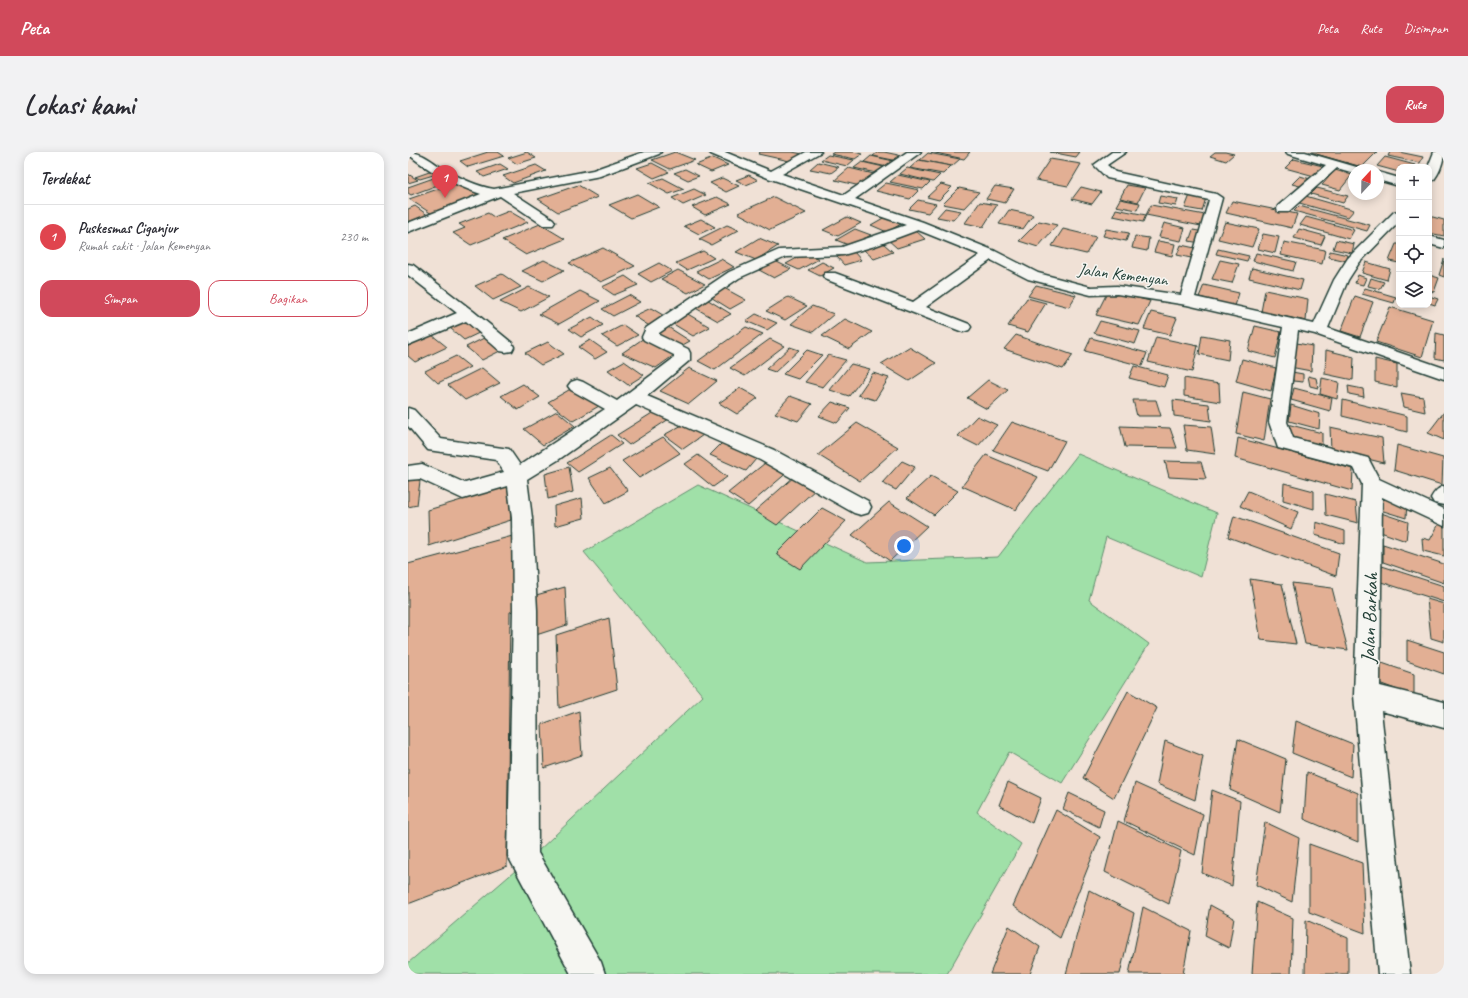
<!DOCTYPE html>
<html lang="id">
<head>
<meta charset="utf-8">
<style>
  body { margin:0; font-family:Caveat,sans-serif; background:#f2f2f3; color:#2b2b33 }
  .controls { position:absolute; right:12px; top:12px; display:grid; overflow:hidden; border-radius:8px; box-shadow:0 2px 10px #0003 }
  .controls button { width:36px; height:36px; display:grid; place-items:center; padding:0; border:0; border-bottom:1px solid #e1e1e2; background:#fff; color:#2b2b33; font:20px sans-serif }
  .compass { position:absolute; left:940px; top:12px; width:36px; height:36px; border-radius:50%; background:#fff; box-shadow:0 2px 10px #0003; rotate:22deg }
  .you { position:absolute; left:496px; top:394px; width:14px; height:14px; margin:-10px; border:3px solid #fff; border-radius:50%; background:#1a73e8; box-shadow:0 0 0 6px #1a73e833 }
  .badge { display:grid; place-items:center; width:26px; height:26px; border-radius:50%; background:#d1495b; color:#fff; font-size:13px; font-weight:700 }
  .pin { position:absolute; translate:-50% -33px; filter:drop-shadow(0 1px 2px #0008) }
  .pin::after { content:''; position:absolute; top:21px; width:14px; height:12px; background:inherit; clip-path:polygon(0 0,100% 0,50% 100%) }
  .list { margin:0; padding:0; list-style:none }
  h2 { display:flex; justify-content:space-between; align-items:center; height:52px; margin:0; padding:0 16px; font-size:17px }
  h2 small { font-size:13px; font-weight:400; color:#7c7c81 }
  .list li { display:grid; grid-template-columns:26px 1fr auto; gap:12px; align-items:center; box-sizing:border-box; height:64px; padding:0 16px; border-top:1px solid #e1e1e2 }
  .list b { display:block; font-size:15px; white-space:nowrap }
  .list p { margin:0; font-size:13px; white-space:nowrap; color:#7c7c81 }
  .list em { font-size:13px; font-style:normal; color:#7c7c81 }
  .actions { display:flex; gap:8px; padding:12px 16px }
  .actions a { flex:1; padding:9px 0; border:1px solid #d1495b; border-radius:12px; text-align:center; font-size:14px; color:#d1495b }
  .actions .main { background:#d1495b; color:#fff }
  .icon { flex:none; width:22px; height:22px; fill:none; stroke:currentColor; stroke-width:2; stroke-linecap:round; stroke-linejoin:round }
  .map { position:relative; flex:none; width:1036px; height:822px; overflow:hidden; border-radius:12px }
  header { display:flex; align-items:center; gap:24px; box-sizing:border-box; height:56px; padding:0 20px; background:#d1495b; color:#fff }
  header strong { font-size:19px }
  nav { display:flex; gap:22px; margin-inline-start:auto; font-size:14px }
  .intro { display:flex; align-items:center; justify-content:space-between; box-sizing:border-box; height:96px; padding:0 24px }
  h1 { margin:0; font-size:28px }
  .button { padding:10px 18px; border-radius:12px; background:#d1495b; color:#fff; font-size:14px; font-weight:700 }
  main { display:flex; gap:24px; padding:0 24px }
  aside { flex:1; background:#fff; border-radius:12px; box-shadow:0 2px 10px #0003 }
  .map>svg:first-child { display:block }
  .green { fill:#a0e0a8; stroke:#608e6e }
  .building { fill:#e2af94; stroke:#1f3d34 }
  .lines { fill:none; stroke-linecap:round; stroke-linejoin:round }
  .minor-casing { stroke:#1f3d34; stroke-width:3 }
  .minor { fill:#f6f6f2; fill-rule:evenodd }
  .labels { text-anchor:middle; stroke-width:3; stroke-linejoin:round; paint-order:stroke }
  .far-street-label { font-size:17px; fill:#1f3d34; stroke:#f6f6f2 }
  .street-label { font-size:20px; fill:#1f3d34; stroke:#f6f6f2 }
</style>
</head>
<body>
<header>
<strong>Peta</strong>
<nav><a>Peta</a><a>Rute</a><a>Disimpan</a></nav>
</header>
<div class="intro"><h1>Lokasi kami</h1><a class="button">Rute</a></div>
<main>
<aside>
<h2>Terdekat<small></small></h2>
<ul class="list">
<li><span class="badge" style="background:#e0444e">1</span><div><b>Puskesmas Ciganjur</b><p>Rumah sakit · Jalan Kemenyan</p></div><em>230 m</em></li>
</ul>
<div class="actions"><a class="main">Simpan</a><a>Bagikan</a></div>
</aside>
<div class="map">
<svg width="1036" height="822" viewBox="0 0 1036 822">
  <rect width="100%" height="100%" fill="#f0e1d6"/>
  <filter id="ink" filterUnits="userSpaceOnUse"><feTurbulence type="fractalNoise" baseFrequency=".025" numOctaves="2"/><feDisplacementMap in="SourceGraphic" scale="8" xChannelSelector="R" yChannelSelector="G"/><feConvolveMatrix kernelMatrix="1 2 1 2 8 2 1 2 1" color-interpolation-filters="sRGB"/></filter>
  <g filter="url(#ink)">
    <path class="green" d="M670,302L809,361L793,425L698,385L681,448L741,492L654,631L601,600L569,660L613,692L539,822H0V811L129,700L295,544L176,400L290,333L459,410L590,405Z"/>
    <g class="building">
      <path d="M80,0H90L96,4L60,15L52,9Z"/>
      <path d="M119,0L128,6L109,12L100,6Z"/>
      <path d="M267,0L287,8L262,17L244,8Z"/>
      <path d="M352,0H384L395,2L386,10L350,2Z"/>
      <path d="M426,0H445L454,2L447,7L423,2Z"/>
      <path d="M470,0H476L495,4L490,9L465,4Z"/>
      <path d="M523,0H562L556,7Z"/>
      <path d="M642,0H672L668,5Z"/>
      <path d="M807,0H817L826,2L818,9L802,4Z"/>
      <path d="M901,0H969L954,15Z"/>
      <path d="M982,0H991L1015,5L1012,11L980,4Z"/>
      <path d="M520,1L552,7L544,14L512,8Z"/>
      <path d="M420,3L446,8L439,14L413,8Z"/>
      <path d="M463,4L486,9L479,15L456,10Z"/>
      <path d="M977,5L1007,13L1005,15H991V20L969,14Z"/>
      <path d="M305,6L320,13L303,20L288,13Z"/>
      <path d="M642,7L673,12L660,34L628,28Z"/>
      <path d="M886,7L919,15L910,25L877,16Z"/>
      <path d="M511,8L543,14L535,22L502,16Z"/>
      <path d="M410,10L431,15L423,21L402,17Z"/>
      <path d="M454,10L476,15L469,21L446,16Z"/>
      <path d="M244,11L261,20L246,26L229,16Z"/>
      <path d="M92,12L100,17L76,25L69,20Z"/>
      <path d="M128,13L138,19L105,31L95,24Z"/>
      <path d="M441,16L466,22L452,34L427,28Z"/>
      <path d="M499,16L532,23L525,30L492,22Z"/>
      <path d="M277,17L291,24L280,28L266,21Z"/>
      <path d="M27,18L32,21L12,27L7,25Z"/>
      <path d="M927,18L944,23L932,38L914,33Z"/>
      <path d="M0,22L10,28L0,31Z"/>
      <path d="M34,23L43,28L3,43L0,41V35Z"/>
      <path d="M341,23L350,28L338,33L328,28Z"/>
      <path d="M490,23L522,30L515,37L482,30Z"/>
      <path d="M892,24L906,28L899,36L884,32Z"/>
      <path d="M255,26L276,37L261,42L241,31Z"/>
      <path d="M314,26L331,34L318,40L302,31Z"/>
      <path d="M50,30L73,44L24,62L1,47Z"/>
      <path d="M478,31L511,38L502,47L468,39Z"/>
      <path d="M533,32L544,35L531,48L519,45Z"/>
      <path d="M170,33L190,45L150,60L130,47Z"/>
      <path d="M719,33L737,36L730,50L712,46Z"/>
      <path d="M587,34L606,37L597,51L578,47Z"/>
      <path d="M673,35L693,40L684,52L664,47Z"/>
      <path d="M551,36L571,40L556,56L535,52Z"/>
      <path d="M909,36L940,44L935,51L903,42Z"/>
      <path d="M286,37L298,43L275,53L264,46Z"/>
      <path d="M229,42L251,55L223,66L201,53Z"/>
      <path d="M782,43L798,46L794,59L777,56Z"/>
      <path d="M894,43L946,58L940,65L888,50Z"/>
      <path d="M752,44L770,47L768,54L750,51Z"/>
      <path d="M309,45L323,52L297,63L284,55Z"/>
      <path d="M366,45L398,61L362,78L330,61Z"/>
      <path d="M712,47L732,51L729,58L708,54Z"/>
      <path d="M510,48L528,52L520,61L501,57Z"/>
      <path d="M824,49L889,62L884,76L818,61Z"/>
      <path d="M572,50L589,53L575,75L557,71Z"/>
      <path d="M743,53L797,63L793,74L738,63Z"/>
      <path d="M7,54L21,64L0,72V57Z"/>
      <path d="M891,54L962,73L959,79L886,59Z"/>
      <path d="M537,56L553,59L545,68L529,65Z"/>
      <path d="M708,57L738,63L735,70L705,64Z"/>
      <path d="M601,58L625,63L615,77L591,72Z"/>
      <path d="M101,59L120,70L63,93L45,81L57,76L51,72L80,61L86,65Z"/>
      <path d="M1021,64L1036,68V84L1021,81Z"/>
      <path d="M439,65L453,71L430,84L415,78Z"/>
      <path d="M477,65L493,72L479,80L463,73Z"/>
      <path d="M898,65L946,78L941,87L892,73Z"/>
      <path d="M293,67L307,75L291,82L276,74Z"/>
      <path d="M631,69L649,73L630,95L611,89Z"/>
      <path d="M817,70L851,77L844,95L810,87Z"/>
      <path d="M756,71L777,76L773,89L751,85Z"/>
      <path d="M132,72L157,87L118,103L94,88Z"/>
      <path d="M319,73L331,78L303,93L291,87Z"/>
      <path d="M447,77L463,83L443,94L428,88Z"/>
      <path d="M655,77L688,85L678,102L644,94Z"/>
      <path d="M698,77L721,81L718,89L695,84Z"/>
      <path d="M891,77L917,84L913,93L886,86Z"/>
      <path d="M507,78L517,87L489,96L479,87Z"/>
      <path d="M785,78L796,80L792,91L781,89Z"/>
      <path d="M855,82L871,85L867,101L850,97Z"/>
      <path d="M727,84L741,86L739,99L724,96Z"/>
      <path d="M351,86L370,94L348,108L328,100Z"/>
      <path d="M928,88L946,92L944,101L925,97Z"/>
      <path d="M750,89L767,92L764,104L746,100Z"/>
      <path d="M876,90L917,98L914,112L873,103Z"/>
      <path d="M475,91L485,100L466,107L456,98Z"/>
      <path d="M988,92H991V111L981,109Z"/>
      <path d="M773,93L787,96L783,106L769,103Z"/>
      <path d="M195,96L227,114L193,130L161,111Z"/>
      <path d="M810,97L841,104L839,109L808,102Z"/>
      <path d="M295,99L306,106L279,118L268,111Z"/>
      <path d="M922,99L940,103L939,109L921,105Z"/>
      <path d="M446,100L453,108L436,113L429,105Z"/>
      <path d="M398,101L411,107L391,118L378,112Z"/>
      <path d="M848,101L888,110L885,119L845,109Z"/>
      <path d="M313,107L326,115L301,127L288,119Z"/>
      <path d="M1036,107V125L1031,123Z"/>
      <path d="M136,108L156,118L135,129L114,119Z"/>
      <path d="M812,108L831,112L824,131L804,127Z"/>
      <path d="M367,109L383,117L366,126L351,118Z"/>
      <path d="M414,110L426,116L412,124L400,118Z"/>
      <path d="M958,110L982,117L979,128L954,121Z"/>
      <path d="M251,111L264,119L243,130L230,122Z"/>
      <path d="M844,116L895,128L892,138L841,126Z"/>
      <path d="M270,118L297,132L280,141L253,127Z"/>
      <path d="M94,122L113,135L85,148L67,134Z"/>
      <path d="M950,123L958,126L955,133L947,131Z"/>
      <path d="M1021,123L1031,126L1026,140L1021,139Z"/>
      <path d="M217,124L230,133L206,143L194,135Z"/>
      <path d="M963,126L976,130L972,137L960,134Z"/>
      <path d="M628,133L668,143L661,155L620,144Z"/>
      <path d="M796,133L831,141L827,154L791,145Z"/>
      <path d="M121,135L141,145L113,160L92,150Z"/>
      <path d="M316,136L338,148L322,157L301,144Z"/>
      <path d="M957,136L988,145L986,151L954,142Z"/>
      <path d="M857,138L900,147L898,169L853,160Z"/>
      <path d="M172,139L192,149L151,172L131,162Z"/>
      <path d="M700,139L742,149L731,173L688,163Z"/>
      <path d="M221,143L232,150L205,164L194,157Z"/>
      <path d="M947,144L965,150L952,185L933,179Z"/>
      <path d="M1021,144L1030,147L1027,153L1021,151Z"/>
      <path d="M380,145L399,154L377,168L358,159Z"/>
      <path d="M297,146L323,162L310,169L284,154Z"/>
      <path d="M619,146L638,151L620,180L600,174Z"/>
      <path d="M404,154L426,162L405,180L383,172Z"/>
      <path d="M982,155L1025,168L1014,205L968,190Z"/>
      <path d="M243,156L260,166L243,175L226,164Z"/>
      <path d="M743,160L769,166L762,183L736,177Z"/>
      <path d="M278,161L302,175L285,184L262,170Z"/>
      <path d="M348,162L369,171L359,178L338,169Z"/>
      <path d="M184,165L195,173L173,185L161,177Z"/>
      <path d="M437,167L464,180L441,197L414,184Z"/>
      <path d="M59,169L73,180L56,188L42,176Z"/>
      <path d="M692,169L732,179L727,192L686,181Z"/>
      <path d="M215,173L230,183L209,194L194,184Z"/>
      <path d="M847,174L873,180L867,206L840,199Z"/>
      <path d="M260,175L282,189L271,195L249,181Z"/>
      <path d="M338,175L355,182L307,218L290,209Z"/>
      <path d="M1028,181L1036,183V208L1027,206Z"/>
      <path d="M24,183L39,195L7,210L0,204V194Z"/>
      <path d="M608,183L665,203L655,217L596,197Z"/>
      <path d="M794,183L822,188L820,208L791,202Z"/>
      <path d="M78,185L94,198L74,208L58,195Z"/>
      <path d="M748,185L790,194L784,220L740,210Z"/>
      <path d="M236,186L269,201L248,216L214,201Z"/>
      <path d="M683,186L739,201L734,214L677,199Z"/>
      <path d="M362,187L376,194L337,224L322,216Z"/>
      <path d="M182,188L199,200L187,207L170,195Z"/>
      <path d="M140,190L156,202L133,213L117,201Z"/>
      <path d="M884,190L904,194L903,219L882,215Z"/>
      <path d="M382,195L391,198L367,220L358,217Z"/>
      <path d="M501,195L528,211L501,229L473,212Z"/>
      <path d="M399,198L414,203L390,227L375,222Z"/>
      <path d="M918,198L946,205L945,228L917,222Z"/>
      <path d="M420,203L438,208L415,235L397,230Z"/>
      <path d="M48,204L62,215L30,231L17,219Z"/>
      <path d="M834,207L868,216L863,239L828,229Z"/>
      <path d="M967,207L989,212V235L967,230Z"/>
      <path d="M216,209L236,223L220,233L200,218Z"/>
      <path d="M443,212L462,217L441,244L422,238Z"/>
      <path d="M726,214L760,223L756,235L721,226Z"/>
      <path d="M74,216L92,231L57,248L40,233Z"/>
      <path d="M281,216L309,229L281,252L252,239Z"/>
      <path d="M884,220L895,222V230L885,229Z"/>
      <path d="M465,221L481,226L467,248L450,243Z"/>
      <path d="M900,224L908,226L910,236L902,234Z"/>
      <path d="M776,226L811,232L812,250L776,244Z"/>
      <path d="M914,226L931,230L929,247L912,242Z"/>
      <path d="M580,228L600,238L579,257L559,246Z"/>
      <path d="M115,232L132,245L110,258L93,244Z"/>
      <path d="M940,234L955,237L956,245L941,242Z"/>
      <path d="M166,235L191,254L165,269L140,250Z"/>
      <path d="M332,236L350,246L329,262L311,251Z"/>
      <path d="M886,236L924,246L922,259L883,248Z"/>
      <path d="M835,240L862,247L856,289L828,282Z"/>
      <path d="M993,241L1015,245L1017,260L996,255Z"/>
      <path d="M382,244L404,252L390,269L367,261Z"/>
      <path d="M725,248H748L753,264H729Z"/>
      <path d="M765,248L801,252L803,269L766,264Z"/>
      <path d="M935,248L999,264V280L934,264Z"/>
      <path d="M424,250L442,256L429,271L411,264Z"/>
      <path d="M883,253L912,262L911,277L881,269Z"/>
      <path d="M249,258L261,267L221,293L209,283Z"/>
      <path d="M149,259L167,274L135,293L116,277Z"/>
      <path d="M1036,260V288L1020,281Z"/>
      <path d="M569,264L589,273L570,294L550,284Z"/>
      <path d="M604,270L657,289L640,319L585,298Z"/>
      <path d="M449,271L490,295L452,329L410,303Z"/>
      <path d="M276,272L298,281L275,297L256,283Z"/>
      <path d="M879,272L914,281V293L878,284Z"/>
      <path d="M775,273L803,275L807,302L779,298Z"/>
      <path d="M712,274L762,276L769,296L717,295Z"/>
      <path d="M922,275L974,286L976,311L923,298Z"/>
      <path d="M203,283L214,292L170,320L159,311Z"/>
      <path d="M255,285L272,301L231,326L214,309Z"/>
      <path d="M830,286L945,317L944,339L827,306Z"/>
      <path d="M317,288L353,301L338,319L302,303Z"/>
      <path d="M989,293L1035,306L1034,333L986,318Z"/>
      <path d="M290,303L319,325L305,335L277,312Z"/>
      <path d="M578,303L630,325L608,358L554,334Z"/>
      <path d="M362,307L381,319L340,354L320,341Z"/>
      <path d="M494,309L507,315L488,338L474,331Z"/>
      <path d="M757,309L793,310L798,327L761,325Z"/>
      <path d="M161,315L165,340L140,347L137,322Z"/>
      <path d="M202,316L220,339L198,351L181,326Z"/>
      <path d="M13,321L9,353L0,355V324Z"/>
      <path d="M387,324L409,336L369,373L347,359Z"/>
      <path d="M523,324L550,339L526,363L499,346Z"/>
      <path d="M876,331L906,339V357L875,348Z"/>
      <path d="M100,334L103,368L21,394L20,358Z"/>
      <path d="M840,339L890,360L883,377L832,354Z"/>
      <path d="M917,342L948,350L950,371L918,363Z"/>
      <path d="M971,342L999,350L998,366L969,357Z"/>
      <path d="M174,346L176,366L147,374L146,354Z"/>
      <path d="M481,350L519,374L482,409L444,383Z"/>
      <path d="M414,356L438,369L392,417L368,402Z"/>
      <path d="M970,360L1000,370L998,389L967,378Z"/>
      <path d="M826,364L931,401L928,424L820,385Z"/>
      <path d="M1033,368L1036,369V404L1015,399L1014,386L1022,388Z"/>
      <path d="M908,370L937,379V392L907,383Z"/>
      <path d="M112,382V457L102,460L99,714L0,752V412Z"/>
      <path d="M975,392L1036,412V431L975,410Z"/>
      <path d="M974,414L1036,434V450L973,430Z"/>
      <path d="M842,427L874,432L888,492L853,488Z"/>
      <path d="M884,431L924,436L940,498L897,492Z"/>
      <path d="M157,435L159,473L122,485L121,445Z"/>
      <path d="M1019,447L1036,452V490L1023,486Z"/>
      <path d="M201,466L209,537L151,556L148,483Z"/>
      <path d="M999,488L1036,500V522L999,509Z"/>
      <path d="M971,510L1006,522V544L971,531Z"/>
      <path d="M720,539L749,556L706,646L675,626Z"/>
      <path d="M171,559L174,603L136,616L134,572Z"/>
      <path d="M888,569L945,592L943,625L884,601Z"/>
      <path d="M830,587L878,607L872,660L822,638Z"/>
      <path d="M757,589L795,604L787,648L749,632Z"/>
      <path d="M899,620L950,641V690L896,667Z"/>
      <path d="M600,630L633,646L624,671L591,653Z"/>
      <path d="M727,631L795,662L787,703L716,669Z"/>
      <path d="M804,638L832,649L824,734L794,721Z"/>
      <path d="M661,641L696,658L691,675L655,657Z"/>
      <path d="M648,658L692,685L652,786L605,754Z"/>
      <path d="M710,669L773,699L761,752L697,720Z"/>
      <path d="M857,670L891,686L884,750L848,733Z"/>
      <path d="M901,692L954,711L957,781L901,760Z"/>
      <path d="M681,738L726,761L712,822H658Z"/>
      <path d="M849,750L885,766L883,822H844Z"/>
      <path d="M802,753L826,766L821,796L797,784Z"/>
      <path d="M735,755L783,779L775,822H721Z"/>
      <path d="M898,768L940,786V822H897Z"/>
      <path d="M601,774L632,795L622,822H582Z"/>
    </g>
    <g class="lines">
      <defs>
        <g id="minor">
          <path d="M0,0C15,0 24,10 36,17C52,26 68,34 86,37L185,18L236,0H253L251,2L192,24L105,41L145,67L147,70L145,73H135L92,44L0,80V71L73,42C46,33 22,20 0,2Z"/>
          <path d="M301,0H317L363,19L398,0H413L374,22L436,43L499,0H513L447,47L515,70L587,99L630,121L683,135L709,134L773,143L801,48L699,26L686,13L704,0H718L699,13L707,20L808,42L814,46L787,145L906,172L926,128L940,106L986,60L991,59V70L951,111L940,128L920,176L1036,216V227L907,182L890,178L879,270L885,286L960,306L971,327L1036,357V374L974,345L972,534L1036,550V576L973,559L1002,822H970L946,543L954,332L946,316L870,296L861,270L875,175L779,153L709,142L683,143L620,127L583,108L518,155L561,172L563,175L561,178L555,180L417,127L415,124L417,121H427L505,150L572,103L510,78L467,94L435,103L378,105L331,126L251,181V183L280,197L282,201V208L239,244L366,298L460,349L463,355L460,361L453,363L446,361L352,308L228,253L150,308L119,327L124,366L129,458L130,701L193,810L197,822H163L100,704L105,458L104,366L100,334L55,347L12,327L0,328V314L14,312L57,331L96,320L88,308L20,298L0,274V256L6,258L33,287L101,297L112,313L197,257L163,238L160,234L163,230L169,228L175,230L209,249L266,206V203L236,188L234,185L238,176L321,120L371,98L434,95L498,73L360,26L303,2Z"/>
          <path d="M878,0H897L952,16L954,18H946V21L929,16L880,60H870L869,57L870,54L918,13L880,2Z"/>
          <path d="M1026,0H1036C1036,8 1030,28 1021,31L1020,15Z"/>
          <path d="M970,20L991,26V34L970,28Z"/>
          <path d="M1021,84L1036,88V96L1021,92Z"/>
          <path d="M0,112L5,113L65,159L104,191L106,195L104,199L98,200L92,199L58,169L0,193V182L49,161L0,123Z"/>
          <path d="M1036,334V353L1026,351L1023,346C1027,339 1029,337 1036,334Z"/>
        </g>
      </defs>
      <use href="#minor" class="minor-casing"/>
      <use href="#minor" class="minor"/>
    </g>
  </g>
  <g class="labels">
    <g class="far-street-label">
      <text transform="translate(715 122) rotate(7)" y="6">Jalan Kemenyan</text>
    </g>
    <g class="street-label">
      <text transform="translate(961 466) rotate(-88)" y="7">Jalan Barkah</text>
    </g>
  </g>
</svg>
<div class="controls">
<button>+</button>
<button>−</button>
<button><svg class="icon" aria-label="locate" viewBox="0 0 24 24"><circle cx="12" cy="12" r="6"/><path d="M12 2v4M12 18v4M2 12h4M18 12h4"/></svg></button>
<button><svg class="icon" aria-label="layers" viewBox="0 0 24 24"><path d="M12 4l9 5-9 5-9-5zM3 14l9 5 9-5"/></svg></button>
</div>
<svg class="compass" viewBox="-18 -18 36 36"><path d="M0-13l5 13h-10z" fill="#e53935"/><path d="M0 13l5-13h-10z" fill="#7c7c81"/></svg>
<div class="you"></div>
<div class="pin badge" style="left:37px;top:46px;background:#e0444e">1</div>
</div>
</main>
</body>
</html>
